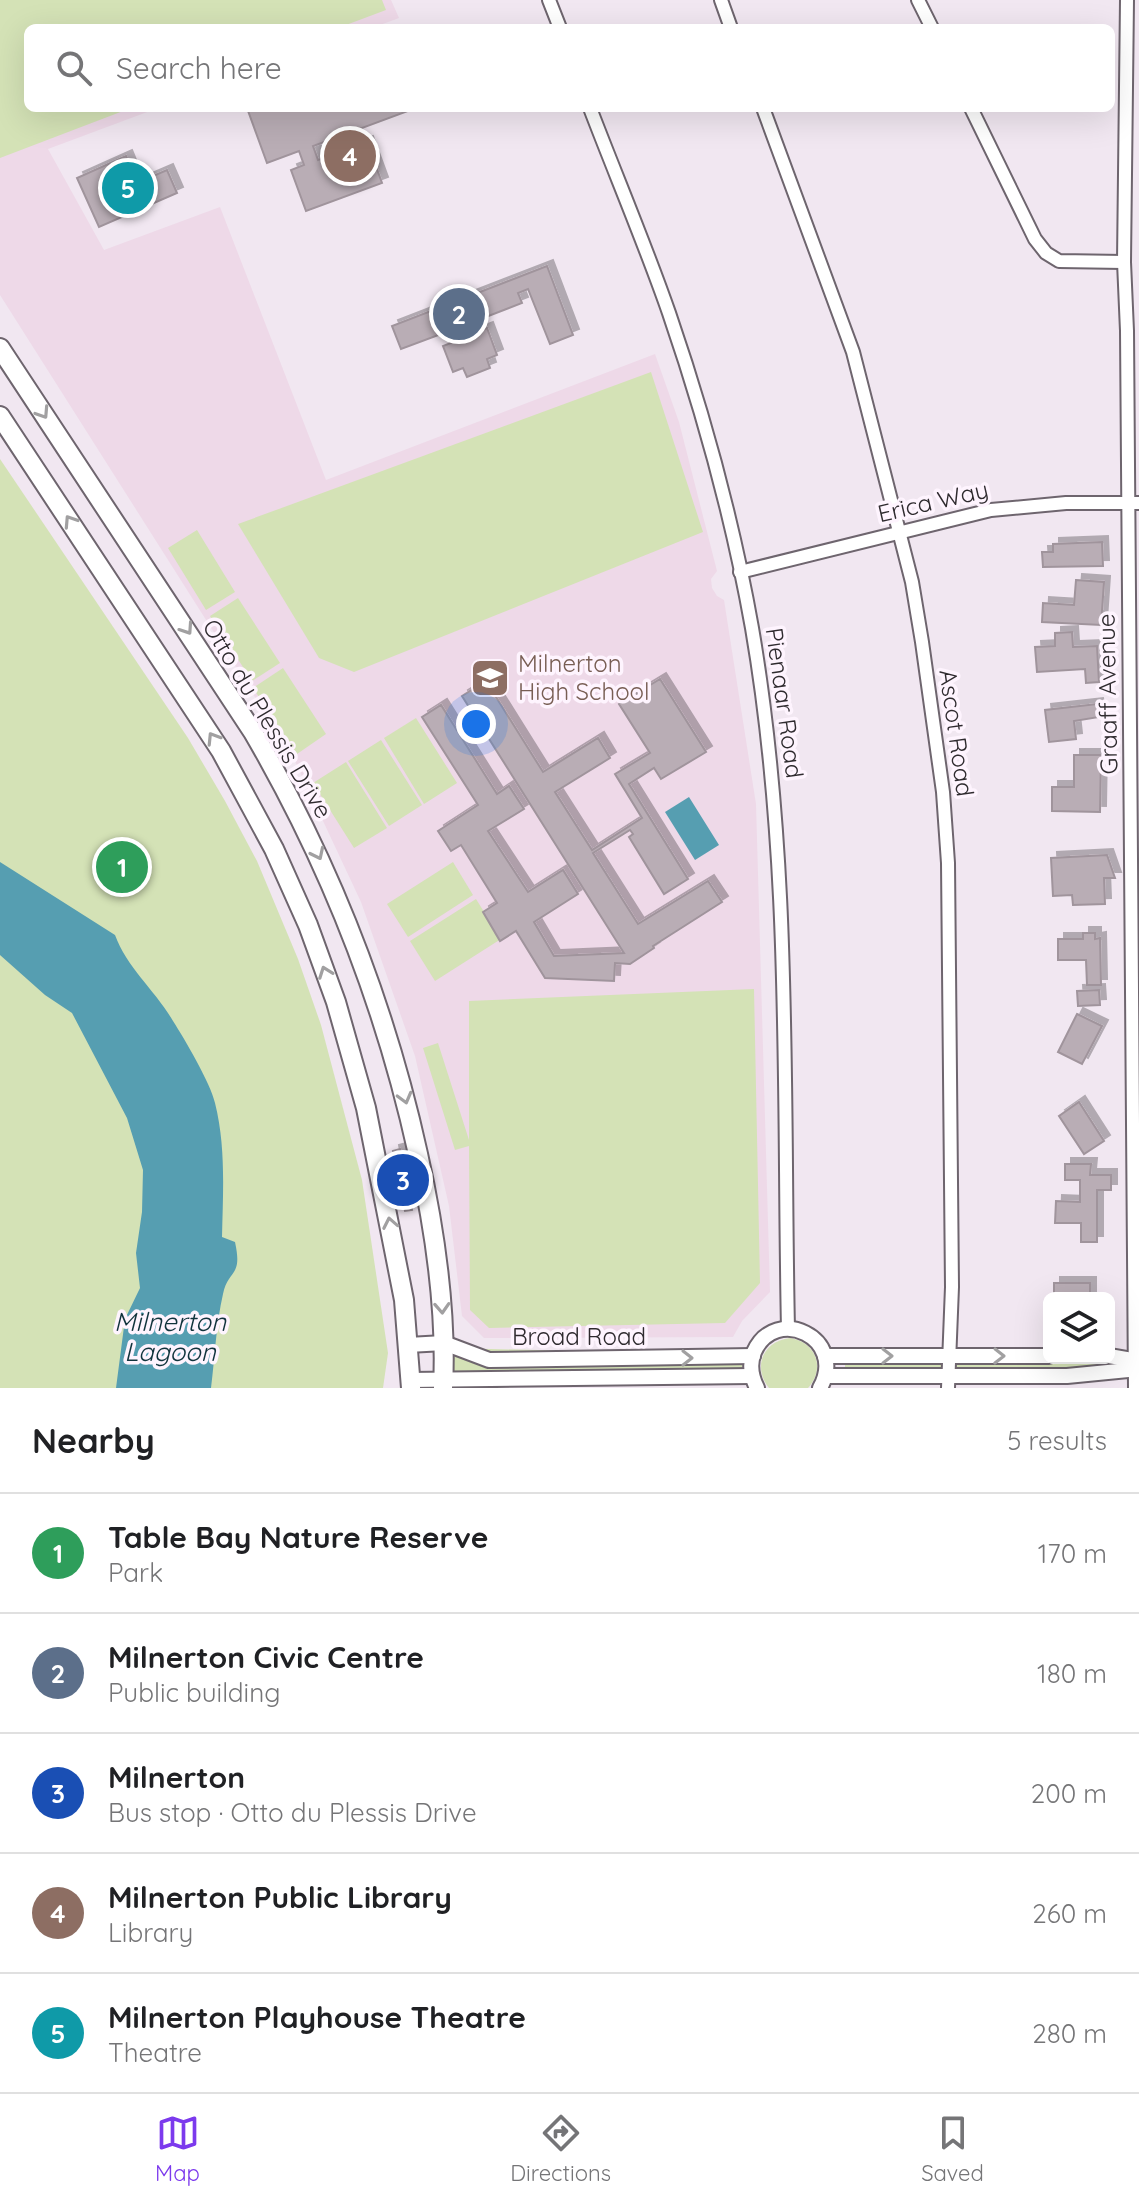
<!DOCTYPE html>
<html lang="en">
<head>
<meta charset="utf-8">
<style>
  body { margin:0; font-family:Quicksand,sans-serif; background:#f2f2f2; color:#202124 }
  .controls { position:absolute; right:24px; bottom:24px; display:grid; overflow:hidden; border-radius:12px; box-shadow:0 8px 32px #0002 }
  .controls button { width:72px; height:72px; display:grid; place-items:center; padding:0; border:0; border-bottom:2px solid #e0e0e0; background:#fff; color:#202124; font:40px sans-serif }
  .you { position:absolute; left:476px; top:724px; width:28px; height:28px; margin:-20px; border:6px solid #fff; border-radius:50%; background:#1a73e8; box-shadow:0 0 0 12px #1a73e833 }
  .badge { display:grid; place-items:center; width:52px; height:52px; border-radius:50%; background:#7c3aed; color:#fff; font-size:26px; font-weight:700 }
  .pin { position:absolute; translate:-50% -50%; border:4px solid #fff; box-shadow:0 2px 8px #0006 }
  .list { margin:0; padding:0; list-style:none }
  h2 { display:flex; justify-content:space-between; align-items:center; height:104px; margin:0; padding:0 32px; font-size:34px }
  h2 small { font-size:26px; font-weight:400; color:#757577 }
  .list li { display:grid; grid-template-columns:52px 1fr auto; gap:24px; align-items:center; box-sizing:border-box; height:120px; padding:0 32px; border-top:2px solid #e0e0e0 }
  .list b { display:block; font-size:30px; white-space:nowrap }
  .list p { margin:0; font-size:26px; white-space:nowrap; color:#757577 }
  .list em { font-size:26px; font-style:normal; color:#757577 }
  .icon { flex:none; width:44px; height:44px; fill:none; stroke:currentColor; stroke-width:2; stroke-linecap:round; stroke-linejoin:round }
  .map { position:relative; flex:none; width:1139px; height:1388px; overflow:hidden }
  .search { position:absolute; background:#fff; box-shadow:0 8px 32px #0002; left:24px; right:24px; top:24px; height:88px; display:flex; align-items:center; gap:20px; box-sizing:border-box; padding:0 28px; border-radius:12px; color:#757577; font-size:30px }
  .sheet { height:704px; background:#fff }
  nav { display:flex; justify-content:space-around; align-items:center; box-sizing:border-box; height:112px; border-top:2px solid #e0e0e0; background:#fff; font-size:22px; color:#757577 }
  nav a { display:grid; justify-items:center; gap:4px }
  nav .on { color:#7c3aed }
  .map>svg:first-child { display:block }
  .education { fill:#eed9e8 }
  .green { fill:#d4e2b6 }
  .water { fill:#569eb1 }
  .building { fill:#b9adb5; stroke:#a0949c; stroke-width:2; fill-rule:evenodd; filter:url(#shadow) }
  .lines { fill:none; stroke-linecap:round; stroke-linejoin:round }
  .minor-casing { stroke:#6e656e; stroke-width:16 }
  .tertiary-casing { stroke:#6e656e; stroke-width:18 }
  .primary-casing { stroke:#6e656e; stroke-width:22 }
  .minor { stroke:#fff; stroke-width:12 }
  .tertiary { stroke:#fff; stroke-width:14 }
  .primary { stroke:#fff; stroke-width:18 }
  .oneway { stroke:#a1a0a1 }
  .labels { text-anchor:middle; stroke-width:7; stroke-linejoin:round; paint-order:stroke }
  .street-label { font-size:24px; fill:#2f2b2f; stroke:#fef4fe }
  .education-label { font-size:24px; fill:#785e54; stroke:#fef4fe; text-anchor:start }
  .water-label { font-size:26px; font-style:italic; fill:#10333c; stroke:#fef4fe }
</style>
</head>
<body>
<div class="map">
<svg width="1139" height="1388" viewBox="0 0 1139 1388">
  <defs>
    <filter id="shadow"><feDropShadow dx="6" dy="-6" stdDeviation="0" flood-color="#0004"/></filter>
  </defs>
  <rect width="100%" height="100%" fill="#f1e7f1"/>
  <path class="education" d="M0,0H391L399,18L372,28H28V108H158L48,149L104,250L220,207L326,480L655,354L679,422L717,571L711,579L712,588L717,596L724,600L756,804L770,1292L742,1321L733,1337L484,1338L462,1316L449,1206L415,1056L361,902L293,757L0,295Z"/>
  <g class="green">
    <path d="M0,0H382L386,10L338,28H28V108H131L0,158Z"/>
    <path d="M651,372L703,532L354,672L319,658L238,524Z"/>
    <path d="M0,459L188,738L225,801L257,861L298,959L321,1025L362,1180L388,1353L383,1388H0Z"/>
    <path d="M197,530L235,592L206,610L168,548Z"/>
    <path d="M238,598L280,663L252,681L210,616Z"/>
    <path d="M283,668L326,734L297,754L253,688Z"/>
    <path d="M416,718L457,783L424,804L384,738Z"/>
    <path d="M381,740L422,805L389,826L348,761Z"/>
    <path d="M346,762L387,828L354,848L313,783Z"/>
    <path d="M453,862L473,895L408,937L387,904Z"/>
    <path d="M476,899L501,939L435,981L410,941Z"/>
    <path d="M754,989L760,1283L725,1323L489,1328L470,1310L469,1146L455,1150L423,1048L438,1043L469,1140V1001Z"/>
    <path d="M790,1338C816,1342 826,1368 808,1388H769C752,1367 763,1341 790,1338Z"/>
    <path d="M451,1348L742,1355V1370L453,1374Z"/>
    <path d="M1131,1361L1115,1368L845,1369V1363Z"/>
  </g>
  <g class="water">
    <path d="M689,797L719,845L695,860L665,812Z"/>
    <path d="M0,862L115,935C127,968 155,990 173,1021C184,1038 211,1084 215,1103C226,1147 223,1191 222,1237L235,1242C243,1278 228,1269 223,1294C216,1324 215,1357 211,1388H116L125,1319L140,1288L136,1253L142,1212L143,1170L127,1118L72,1013L45,995L0,955Z"/>
  </g>
  <g class="building">
    <path d="M247,108H407L408,111L351,132L357,146L367,142L382,183L306,211L291,170L304,165L299,151L267,163ZM332,139L337,153L318,160L313,146Z"/>
    <path d="M126,156L137,183L167,170L177,193L99,227L77,178Z"/>
    <path d="M547,266L573,335L550,344L528,289L518,293L522,303L465,325L469,335L487,328L497,355L487,359L490,368L467,377L463,368L453,372L443,346L461,339L457,328L401,349L392,326Z"/>
    <path d="M1102,542L1103,566L1043,567L1042,552H1053V544Z"/>
    <path d="M1076,580L1104,582L1101,625L1042,622L1043,603L1074,605Z"/>
    <path d="M1072,632L1073,647L1097,646L1099,682L1086,683L1085,669L1037,672L1035,647L1055,646V633Z"/>
    <path d="M660,679L706,752L661,779L654,768L629,784L688,879L664,894L629,837L633,834L630,830L593,853L638,924L708,881L722,902L653,946L654,948L630,964L615,963L614,981L545,978L516,931L500,941L483,912L497,903L461,845L451,851L438,831L478,805L422,717L441,705L497,794L509,786L524,809L488,831L528,892L563,870L578,894L534,922L554,956L624,953L462,696L486,681L543,772L598,738L610,758L555,792L592,850L642,818L615,774L650,753L619,704Z"/>
    <path d="M1097,704L1099,717L1074,721L1076,739L1049,742L1045,710Z"/>
    <path d="M1074,755H1101L1100,812L1052,811V787H1074Z"/>
    <path d="M1107,855L1115,878H1104L1105,904L1073,905L1072,895L1053,896L1051,858Z"/>
    <path d="M1083,933H1095V939L1100,938L1101,985H1087L1086,960H1058V939H1083Z"/>
    <path d="M1099,990L1100,1005L1078,1006L1077,991Z"/>
    <path d="M1077,1014L1102,1026L1082,1064L1058,1052Z"/>
    <path d="M1079,1102L1104,1141L1084,1154L1059,1116Z"/>
    <path d="M400,1149L412,1210L405,1211L393,1151Z"/>
    <path d="M1065,1164H1091L1090,1175H1111V1190H1097V1242H1081V1223H1055L1056,1201L1080,1202V1180H1065Z"/>
    <rect x="1054" y="1283" width="36" height="15"/>
  </g>
  <g class="lines">
    <defs>
      <g id="minor">
        <path d="M549,0L560,28"/>
        <path d="M721,0L731,28"/>
        <path d="M918,0L932,28"/>
        <path d="M1127,0L1124,262L1127,331L1135,1388"/>
        <path d="M590,108C616,176 645,244 669,313C704,415 733,521 752,628C792,860 783,1095 788,1329"/>
        <path d="M763,108L853,352L912,582L922,642L943,792L948,863L952,1287L948,1388"/>
        <path d="M971,108L1035,239L1046,253L1059,261L1124,262"/>
        <path d="M740,572L991,510L1066,503H1139"/>
      </g>
      <g id="tertiary">
        <path d="M408,1345L444,1343L489,1360L753,1356"/>
        <path d="M825,1356H1049"/>
        <path d="M1109,1356L1139,1361"/>
        <path d="M826,1376H1067L1139,1369"/>
        <path d="M410,1380L752,1376"/>
        <path d="M757,1388C751,1376 749,1364 754,1352C775,1304 848,1338 820,1388"/>
      </g>
      <g id="primary">
        <path d="M0,348L253,732C330,864 385,1004 418,1154C435,1230 447,1309 443,1388"/>
        <path d="M0,416L221,751L274,849L308,925L336,1002L366,1108L404,1300L411,1388"/>
      </g>
    </defs>
    <use href="#minor" class="minor-casing"/>
    <use href="#tertiary" class="tertiary-casing"/>
    <use href="#primary" class="primary-casing"/>
    <use href="#minor" class="minor"/>
    <use href="#tertiary" class="tertiary"/>
    <use href="#primary" class="primary"/>
  </g>
  <defs><path id="oneway-chevron" d="M-2-3.5L2.5 0L-2 3.5" fill="none" stroke-width="1.6" stroke-linecap="round" stroke-linejoin="round" transform="scale(2)"/></defs>
  <g class="oneway">
    <use href="#oneway-chevron" transform="translate(43 413) rotate(57)"/>
    <use href="#oneway-chevron" transform="translate(70 521) rotate(-123)"/>
    <use href="#oneway-chevron" transform="translate(187 629) rotate(56)"/>
    <use href="#oneway-chevron" transform="translate(213 738) rotate(-122)"/>
    <use href="#oneway-chevron" transform="translate(318 854) rotate(64)"/>
    <use href="#oneway-chevron" transform="translate(325 972) rotate(-110)"/>
    <use href="#oneway-chevron" transform="translate(405 1098) rotate(75)"/>
    <use href="#oneway-chevron" transform="translate(390 1223) rotate(-101)"/>
    <use href="#oneway-chevron" transform="translate(442 1308) rotate(87)"/>
    <use href="#oneway-chevron" transform="translate(887 1356)"/>
    <use href="#oneway-chevron" transform="translate(999 1356) rotate(1)"/>
    <use href="#oneway-chevron" transform="translate(687 1358)"/>
  </g>
  <defs>
    <symbol id="school-square" viewBox="-11 -11 22 22"><rect x="-9" y="-9" width="18" height="18" rx="4" fill="#8d6e63" stroke="#fef4fe"/><path d="M0-5L7-2L0 1L-7-2ZM-4 1L0 2.5L4 1V4Q0 6-4 4Z" fill="#fff"/></symbol>
  </defs>
  <g fill-rule="evenodd">
    <use href="#school-square" x="468" y="656" width="44" height="44"/>
  </g>
  <g class="labels">
    <g class="street-label">
      <text transform="translate(933 502) rotate(-13)" y="8">Erica Way</text>
      <text transform="translate(1108 694) rotate(-91)" y="8">Graaff Avenue</text>
      <text transform="translate(784 703) rotate(82)" y="8">Pienaar Road</text>
      <text transform="translate(267 719) rotate(59)" y="8">Otto du Plessis Drive</text>
      <text transform="translate(956 733) rotate(82)" y="8">Ascot Road</text>
      <text x="579" y="1345">Broad Road</text>
    </g>
    <g class="education-label">
      <text x="518" y="672">Milnerton<tspan x="518" dy="28">High School</tspan></text>
    </g>
    <g class="water-label">
      <text x="170" y="1331">Milnerton<tspan x="170" dy="30">Lagoon</tspan></text>
    </g>
  </g>
</svg>
<div class="controls">
<button><svg class="icon" aria-label="layers" viewBox="0 0 24 24"><path d="M12 4l9 5-9 5-9-5zM3 14l9 5 9-5"/></svg></button>
</div>
<div class="you"></div>
<div class="pin badge" style="left:122px;top:867px;background:#2e9e5b">1</div>
<div class="pin badge" style="left:459px;top:314px;background:#5c6f8a">2</div>
<div class="pin badge" style="left:403px;top:1180px;background:#1a4fb4">3</div>
<div class="pin badge" style="left:350px;top:156px;background:#8d6e63">4</div>
<div class="pin badge" style="left:128px;top:188px;background:#0f9aa8">5</div>
<div class="search"><svg class="icon" aria-label="search" viewBox="0 0 24 24"><circle cx="10" cy="10" r="6"/><path d="M15 15l6 6"/></svg>Search here</div>
</div>
<section class="sheet">
<h2>Nearby<small>5 results</small></h2>
<ul class="list">
<li><span class="badge" style="background:#2e9e5b">1</span><div><b>Table Bay Nature Reserve</b><p>Park</p></div><em>170 m</em></li>
<li><span class="badge" style="background:#5c6f8a">2</span><div><b>Milnerton Civic Centre</b><p>Public building</p></div><em>180 m</em></li>
<li><span class="badge" style="background:#1a4fb4">3</span><div><b>Milnerton</b><p>Bus stop · Otto du Plessis Drive</p></div><em>200 m</em></li>
<li><span class="badge" style="background:#8d6e63">4</span><div><b>Milnerton Public Library</b><p>Library</p></div><em>260 m</em></li>
<li><span class="badge" style="background:#0f9aa8">5</span><div><b>Milnerton Playhouse Theatre</b><p>Theatre</p></div><em>280 m</em></li>
</ul>
</section>
<nav>
<a class="on"><svg class="icon" aria-label="map" viewBox="0 0 24 24"><path d="M3 6l6-2 6 2 6-2v14l-6 2-6-2-6 2zM9 4v14M15 6v14"/></svg>Map</a>
<a><svg class="icon" aria-label="directions" viewBox="0 0 24 24"><path d="M12 3l9 9-9 9-9-9zM9 14v-3h6M13 9l2 2-2 2"/></svg>Directions</a>
<a><svg class="icon" aria-label="saved" viewBox="0 0 24 24"><path d="M7 4h10v16l-5-4-5 4z"/></svg>Saved</a>
</nav>
</body>
</html>
